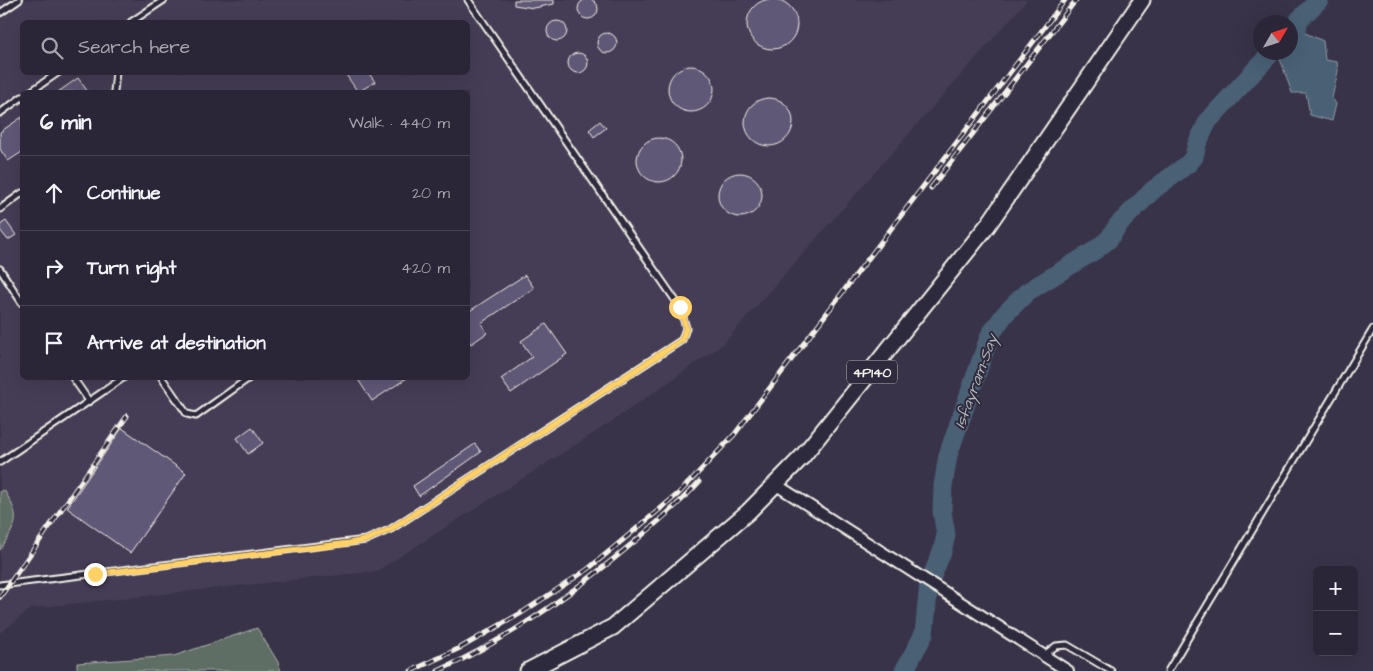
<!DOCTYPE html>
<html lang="en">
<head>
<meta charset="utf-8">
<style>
  body { margin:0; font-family:"Architects Daughter",sans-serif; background:#332e3f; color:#f1f3f6 }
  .controls { position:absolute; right:15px; bottom:15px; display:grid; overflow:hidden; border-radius:8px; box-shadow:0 5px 20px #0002 }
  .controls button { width:45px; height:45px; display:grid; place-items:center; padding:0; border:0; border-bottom:1px solid #474352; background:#2b2637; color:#f1f3f6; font:25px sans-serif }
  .compass { position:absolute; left:1253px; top:15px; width:45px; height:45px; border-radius:50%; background:#2b2637; box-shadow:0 5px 20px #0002; rotate:51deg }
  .stop { position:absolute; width:15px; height:15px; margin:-11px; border:4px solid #ffd166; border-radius:50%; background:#fff }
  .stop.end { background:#ffd166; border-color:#fff; box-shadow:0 1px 5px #0008 }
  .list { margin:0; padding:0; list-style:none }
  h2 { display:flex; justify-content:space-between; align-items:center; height:65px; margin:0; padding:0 20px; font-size:21px }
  h2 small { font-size:16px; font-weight:400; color:#a6a5ad }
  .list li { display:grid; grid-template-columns:32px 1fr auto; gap:15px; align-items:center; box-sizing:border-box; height:75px; padding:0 20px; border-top:1px solid #474352 }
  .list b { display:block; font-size:19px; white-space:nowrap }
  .list em { font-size:16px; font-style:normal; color:#a6a5ad }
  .icon { flex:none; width:28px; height:28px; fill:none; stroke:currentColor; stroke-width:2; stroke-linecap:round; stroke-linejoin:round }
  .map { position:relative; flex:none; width:1373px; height:671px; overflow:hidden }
  .search { position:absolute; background:#2b2637; box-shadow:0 5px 20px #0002; left:20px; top:20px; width:450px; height:55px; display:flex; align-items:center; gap:12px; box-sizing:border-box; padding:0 18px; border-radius:8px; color:#a6a5ad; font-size:19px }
  .panel { position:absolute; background:#2b2637; box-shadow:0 5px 20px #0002; left:20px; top:90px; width:450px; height:290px; border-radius:8px }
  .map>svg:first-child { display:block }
  .built { fill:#453e57; fill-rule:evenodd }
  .green { fill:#5f6e65; stroke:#aab0a6 }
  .water { fill:#4a6174; stroke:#8e9ba2 }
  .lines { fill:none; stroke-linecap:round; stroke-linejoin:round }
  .river { stroke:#4a6174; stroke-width:19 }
  .building { fill:#605977; stroke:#f4f1e8 }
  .lane-casing { stroke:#f4f1e8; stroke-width:9 }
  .street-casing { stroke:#f4f1e8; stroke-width:14 }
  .primary-casing { stroke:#f4f1e8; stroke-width:19 }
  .lane { stroke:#2f2a3d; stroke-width:5 }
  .street { stroke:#2f2a3d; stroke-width:10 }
  .primary { stroke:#2f2a3d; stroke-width:15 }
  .rail-casing { stroke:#f4f1e8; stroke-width:5 }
  .rail { stroke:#2f2a3d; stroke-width:3; stroke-dasharray:9; stroke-linecap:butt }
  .route { stroke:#ffd166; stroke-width:6 }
  .labels { text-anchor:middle; stroke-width:4; stroke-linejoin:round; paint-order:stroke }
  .shield { fill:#2f2a3d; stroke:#b9b5b5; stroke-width:1 }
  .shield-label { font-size:14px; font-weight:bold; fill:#f4f1e8 }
  .water-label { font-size:16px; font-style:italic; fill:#b0b7ba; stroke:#2f2a3d }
</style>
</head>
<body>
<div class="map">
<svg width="1373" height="671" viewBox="0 0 1373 671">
  <rect width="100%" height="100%" fill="#393349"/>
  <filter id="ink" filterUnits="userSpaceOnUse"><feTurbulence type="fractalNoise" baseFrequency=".02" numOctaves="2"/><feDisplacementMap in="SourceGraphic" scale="10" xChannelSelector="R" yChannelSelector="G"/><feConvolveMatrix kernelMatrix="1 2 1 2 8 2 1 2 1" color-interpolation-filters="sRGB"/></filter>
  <g filter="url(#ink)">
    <path class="built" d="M0,0H1027L722,345L608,424L377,571L32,608L0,633ZM22,22H468V72H22ZM22,92H468V378H22Z"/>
    <g class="green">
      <path d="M4,490C22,519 17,523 0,550V492Z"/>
      <path d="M257,628L278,662L281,671H77V663L174,656Z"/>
    </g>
    <path class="water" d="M1299,30L1323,41L1325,60L1337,62L1338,71L1332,98L1336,104L1332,121L1310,115L1306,93H1292L1280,59L1284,53L1290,52L1291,43Z"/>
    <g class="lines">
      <g class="river">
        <path d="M1290,36L1296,31L1299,20L1319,0"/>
        <path d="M904,671L924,634L929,583L942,552L946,535L942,511L943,486L948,455L990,335L1005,314L1027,292L1094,251L1109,239L1118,225L1153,190L1189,163L1194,157L1197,144L1208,121L1272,52"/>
      </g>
    </g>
    <g class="building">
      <circle cx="772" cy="24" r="25"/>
      <circle cx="588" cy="9" r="10"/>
      <path d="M514,0H554V4L534,8L514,5Z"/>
      <circle cx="557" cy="31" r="10"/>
      <circle cx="607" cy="43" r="10"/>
      <circle cx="578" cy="63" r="10"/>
      <circle cx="691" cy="89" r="23"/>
      <path d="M344,72H368L375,82L358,92Z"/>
      <path d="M78,78L88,92H58Z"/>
      <circle cx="769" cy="122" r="24"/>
      <path d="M22,117V152L8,161L0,149V132Z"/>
      <path d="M600,121L606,128L594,137L589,130Z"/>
      <circle cx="659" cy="160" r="22"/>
      <circle cx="740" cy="195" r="22"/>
      <path d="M6,221L16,235L8,240L0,230V225Z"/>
      <path d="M525,275L534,288L481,323L487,333L471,344L468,339V312Z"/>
      <path d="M546,324L567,354L511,393L501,379L532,357L521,341Z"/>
      <path d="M357,378H407L372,401Z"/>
      <path d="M252,427L263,443L248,454L237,438Z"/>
      <path d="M122,428L186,473L130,553L67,508Z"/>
      <path d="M475,444L481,452L419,496L413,486Z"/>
    </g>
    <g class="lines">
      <defs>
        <g id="lane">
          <path d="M0,13L19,0"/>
          <path d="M131,22L164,0"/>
          <path d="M30,92L59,72"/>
          <path d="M114,92L116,72"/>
          <path d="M0,113L22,97"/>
          <path d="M0,209L22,193"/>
          <path d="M0,269L22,303"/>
          <path d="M73,378L89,401"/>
          <path d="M162,378L187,414L196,416L249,378"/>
          <path d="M0,462L123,378"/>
          <path d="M0,585L366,540L391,529L682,340L686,328L680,307L468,0"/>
          <path d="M1044,655L1056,646L1067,645L1111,671"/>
          <path d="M1168,671L1373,329"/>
        </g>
        <path id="street" d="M775,484L1068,671"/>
        <path id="primary" d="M528,671L613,627L748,512L802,457L988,225L1142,0"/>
      </defs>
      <use href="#lane" class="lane-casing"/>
      <use href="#street" class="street-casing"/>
      <use href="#primary" class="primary-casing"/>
      <use href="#lane" class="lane"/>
      <use href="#street" class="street"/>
      <use href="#primary" class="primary"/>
      <defs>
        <g id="rail">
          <path d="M931,188L1076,0"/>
          <path d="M0,597L127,416"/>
          <path d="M411,671L460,648L523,612L588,569L678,494L734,435L1065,0"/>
          <path d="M438,671C509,639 575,592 634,542C657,523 679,504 699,482"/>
        </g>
      </defs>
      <use href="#rail" class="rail-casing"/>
      <use href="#rail" class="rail"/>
    </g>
  </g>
  <g class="lines" filter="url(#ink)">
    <path class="route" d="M95,574L351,543L366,540L391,529L682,340L686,328L680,307"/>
  </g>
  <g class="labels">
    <rect class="shield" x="847" y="360.5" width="50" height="23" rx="4"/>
    <g class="shield-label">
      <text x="872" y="377">4P140</text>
    </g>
    <g class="water-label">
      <text transform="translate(975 381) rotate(-70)" y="6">Isfayram-Say</text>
    </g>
  </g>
</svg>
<div class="controls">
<button>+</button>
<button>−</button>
</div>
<svg class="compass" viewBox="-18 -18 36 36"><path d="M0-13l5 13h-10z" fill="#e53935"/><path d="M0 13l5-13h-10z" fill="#a6a5ad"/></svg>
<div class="stop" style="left:680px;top:307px"></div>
<div class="stop end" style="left:95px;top:574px"></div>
<div class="search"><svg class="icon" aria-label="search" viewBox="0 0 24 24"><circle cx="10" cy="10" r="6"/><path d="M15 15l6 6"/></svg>Search here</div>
<section class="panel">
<h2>6 min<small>Walk · 440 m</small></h2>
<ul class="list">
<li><svg class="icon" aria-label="ahead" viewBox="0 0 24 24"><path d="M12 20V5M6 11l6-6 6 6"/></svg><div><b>Continue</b></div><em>20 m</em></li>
<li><svg class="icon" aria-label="right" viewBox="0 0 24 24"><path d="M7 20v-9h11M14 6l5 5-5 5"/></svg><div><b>Turn right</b></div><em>420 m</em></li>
<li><svg class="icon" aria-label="arrive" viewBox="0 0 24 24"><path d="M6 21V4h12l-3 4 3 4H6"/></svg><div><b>Arrive at destination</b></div></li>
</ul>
</section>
</div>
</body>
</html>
